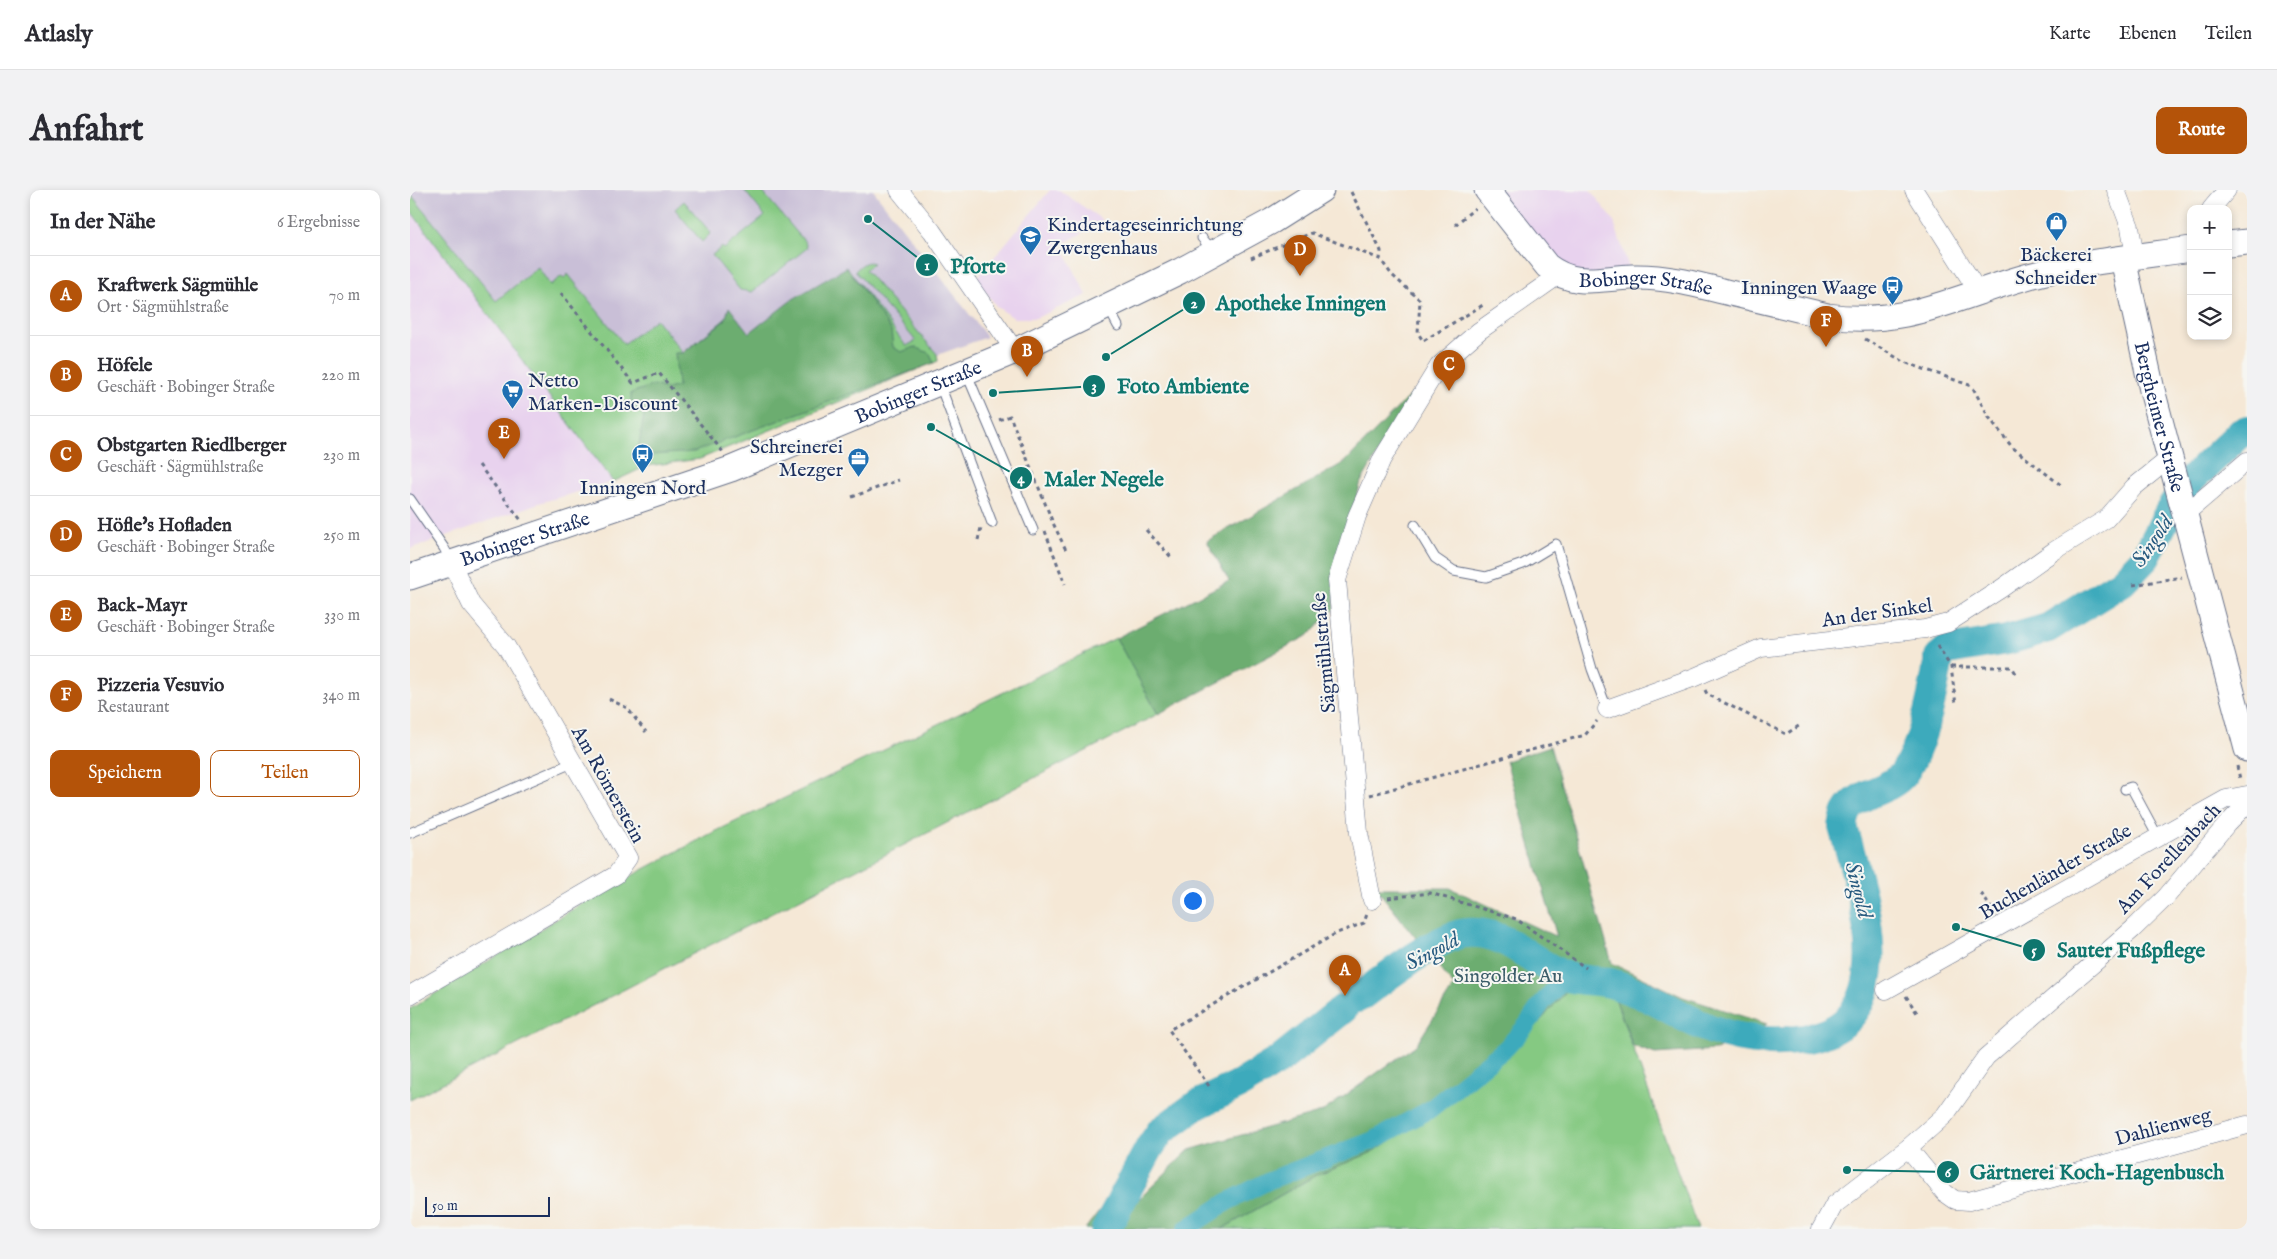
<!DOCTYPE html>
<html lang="de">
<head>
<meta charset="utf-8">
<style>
  body { margin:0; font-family:"IM FELL English",serif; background:#f2f2f3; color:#2b2b33 }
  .controls { position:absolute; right:15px; top:15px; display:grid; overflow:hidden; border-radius:10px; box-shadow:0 2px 8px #0003 }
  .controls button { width:45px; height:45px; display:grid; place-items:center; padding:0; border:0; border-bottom:1px solid #e1e1e2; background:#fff; color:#2b2b33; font:25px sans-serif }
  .scale { position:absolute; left:15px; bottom:12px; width:125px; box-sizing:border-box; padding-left:5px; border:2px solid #1b2f5e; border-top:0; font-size:14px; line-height:18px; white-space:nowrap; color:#1b2f5e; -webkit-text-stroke:4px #f6f6f2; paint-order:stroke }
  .you { position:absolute; left:782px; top:710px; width:18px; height:18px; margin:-12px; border:4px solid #fff; border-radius:50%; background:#1a73e8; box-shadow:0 0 0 8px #1a73e833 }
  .badge { display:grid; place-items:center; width:32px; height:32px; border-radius:50%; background:#b45309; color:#fff; font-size:16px; font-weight:700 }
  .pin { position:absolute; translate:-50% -41px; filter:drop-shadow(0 1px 2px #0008) }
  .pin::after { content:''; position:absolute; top:26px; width:18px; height:15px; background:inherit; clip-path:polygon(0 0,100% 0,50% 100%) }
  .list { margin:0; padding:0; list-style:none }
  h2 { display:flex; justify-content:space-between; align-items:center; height:65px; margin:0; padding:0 20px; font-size:21px }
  h2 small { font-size:16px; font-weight:400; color:#7c7c81 }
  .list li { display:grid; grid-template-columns:32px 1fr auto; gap:15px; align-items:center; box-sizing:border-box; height:80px; padding:0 20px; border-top:1px solid #e1e1e2 }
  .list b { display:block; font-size:19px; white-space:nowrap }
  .list p { margin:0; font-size:16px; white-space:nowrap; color:#7c7c81 }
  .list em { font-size:16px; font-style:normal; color:#7c7c81 }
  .actions { display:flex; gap:10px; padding:15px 20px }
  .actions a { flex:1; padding:11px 0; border:1px solid #b45309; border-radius:10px; text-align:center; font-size:18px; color:#b45309 }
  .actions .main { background:#b45309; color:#fff }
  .icon { flex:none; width:28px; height:28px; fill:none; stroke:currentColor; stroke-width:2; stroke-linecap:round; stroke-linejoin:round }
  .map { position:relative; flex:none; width:1837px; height:1039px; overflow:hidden; border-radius:10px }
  header { display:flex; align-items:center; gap:30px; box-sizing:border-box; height:70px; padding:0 25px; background:#fff; border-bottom:1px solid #e1e1e2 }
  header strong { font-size:24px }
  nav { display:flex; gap:28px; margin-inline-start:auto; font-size:18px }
  .intro { display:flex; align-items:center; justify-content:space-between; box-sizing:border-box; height:120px; padding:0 30px }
  h1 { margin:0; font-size:35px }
  .button { padding:12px 22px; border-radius:10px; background:#b45309; color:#fff; font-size:18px; font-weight:700 }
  main { display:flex; gap:30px; padding:0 30px }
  aside { flex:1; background:#fff; border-radius:10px; box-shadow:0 2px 8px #0003 }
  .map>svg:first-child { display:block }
  .built { fill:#e8d2ee }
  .industrial { fill:#c9bfd7 }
  .green { fill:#85c982; stroke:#507c70 }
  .forest { fill:#6cad70; stroke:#446e67 }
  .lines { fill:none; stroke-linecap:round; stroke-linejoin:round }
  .canal { stroke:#3daabc; stroke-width:18 }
  .river { stroke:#3daabc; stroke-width:30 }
  .lane-casing { stroke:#677088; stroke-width:11 }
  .street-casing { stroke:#677088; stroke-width:19 }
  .secondary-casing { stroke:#677088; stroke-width:27 }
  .path { stroke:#677088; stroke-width:3; stroke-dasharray:4 4; stroke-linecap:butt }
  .lane { stroke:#fff; stroke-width:9 }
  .street { stroke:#fff; stroke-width:18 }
  .secondary { stroke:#fff; stroke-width:25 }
  .labels { text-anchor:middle; stroke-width:4; stroke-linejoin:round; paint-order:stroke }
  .poi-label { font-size:20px; fill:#1b2f5e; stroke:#f6f6f2; text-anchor:start }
  .street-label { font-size:20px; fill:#1b2f5e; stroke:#f6f6f2 }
  .park-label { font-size:20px; fill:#3b5d69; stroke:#f6f6f2 }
  .water-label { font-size:21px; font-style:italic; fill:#275a7f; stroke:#f6f6f2 }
  .leader { fill:none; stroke:#0f766e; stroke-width:2 }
  .callout-dot { fill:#0f766e; stroke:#f6f6f2; stroke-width:2 }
  .mark-label { font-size:15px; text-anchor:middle; font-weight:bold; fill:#fff }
  .callout-label { font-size:21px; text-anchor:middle; font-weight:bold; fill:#0f766e; stroke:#f6f6f2; stroke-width:4; stroke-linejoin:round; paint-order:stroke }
</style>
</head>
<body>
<header>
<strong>Atlasly</strong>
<nav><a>Karte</a><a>Ebenen</a><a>Teilen</a></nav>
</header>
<div class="intro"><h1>Anfahrt</h1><a class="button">Route</a></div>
<main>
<aside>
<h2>In der Nähe<small>6 Ergebnisse</small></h2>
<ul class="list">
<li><span class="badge">A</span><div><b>Kraftwerk Sägmühle</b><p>Ort · Sägmühlstraße</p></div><em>70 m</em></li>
<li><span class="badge">B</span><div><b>Höfele</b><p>Geschäft · Bobinger Straße</p></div><em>220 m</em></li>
<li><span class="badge">C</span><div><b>Obstgarten Riedlberger</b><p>Geschäft · Sägmühlstraße</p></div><em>230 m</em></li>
<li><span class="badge">D</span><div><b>Höfle's Hofladen</b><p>Geschäft · Bobinger Straße</p></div><em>250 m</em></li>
<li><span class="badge">E</span><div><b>Back-Mayr</b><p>Geschäft · Bobinger Straße</p></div><em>330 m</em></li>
<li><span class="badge">F</span><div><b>Pizzeria Vesuvio</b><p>Restaurant</p></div><em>340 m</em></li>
</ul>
<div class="actions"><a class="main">Speichern</a><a>Teilen</a></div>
</aside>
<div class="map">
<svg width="1837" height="1039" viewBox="0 0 1837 1039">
  <rect width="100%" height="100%" fill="#f6f6f2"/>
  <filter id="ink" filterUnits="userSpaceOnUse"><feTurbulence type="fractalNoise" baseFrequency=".02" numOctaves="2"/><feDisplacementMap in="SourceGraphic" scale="10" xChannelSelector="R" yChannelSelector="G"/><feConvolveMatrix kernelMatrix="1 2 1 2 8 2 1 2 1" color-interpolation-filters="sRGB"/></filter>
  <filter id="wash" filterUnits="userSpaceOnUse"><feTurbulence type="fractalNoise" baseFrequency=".0096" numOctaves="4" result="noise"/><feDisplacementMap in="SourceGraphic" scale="20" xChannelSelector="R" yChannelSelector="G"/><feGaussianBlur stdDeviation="1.12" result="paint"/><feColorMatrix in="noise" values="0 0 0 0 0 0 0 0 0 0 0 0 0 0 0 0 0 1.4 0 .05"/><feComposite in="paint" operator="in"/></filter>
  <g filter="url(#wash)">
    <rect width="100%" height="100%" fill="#f5e8d6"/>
    <g class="built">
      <path d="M640,0H649L694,31L651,55L677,105L626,128H604L587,117L566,89Z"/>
      <path d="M1077,0H1180L1203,29L1222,87L1167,90Z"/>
      <path d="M0,20L182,260L203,292L129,313L0,359Z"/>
    </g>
    <path class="industrial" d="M0,0H463L577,147L395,213L182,260L0,20Z"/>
    <g class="green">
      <path d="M334,0H351L395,52L397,58L342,102L330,100L302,65L312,57L314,59L355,26Z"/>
      <path d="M0,3L86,111L128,77L140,95L152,86L154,88L158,84L214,154L246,129L273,163L315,129L337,150L437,77L496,156L506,151L445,81C451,76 455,70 463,73L455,80L527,164L528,171L290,269L237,276L203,292L0,20Z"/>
      <path d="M274,11L301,43L292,52L265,19Z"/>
      <path d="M706,448L748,524L0,910V819L191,702L300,644Z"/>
      <path d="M1165,791L1201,797L1288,1039H812L906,985L960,963L1024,924L1103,862Z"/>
    </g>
    <g class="forest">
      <path d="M437,77L481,140L483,157L491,162L505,157L519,163L524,173L284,262L227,266L234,225L221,214V203L244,195L257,199L268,196L265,163H273L315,130L319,117L339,143L383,109Z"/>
      <path d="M1005,200L951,292L924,384V419L899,445L748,524L706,448L819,391L797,351L935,272Z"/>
      <path d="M1140,556L1202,773L1273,807L1357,834L1306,860L1245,864L1223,856L1201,797L1165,791L1103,862L1024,924L960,963L906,985L812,1039H675L708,996L729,1009L779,960L912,922L1006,855L1044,796L966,698H1040L1147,747L1096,571Z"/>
    </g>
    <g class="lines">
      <path class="canal" d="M776,1039L817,1012L860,990L964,950L1019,920L1096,858L1116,836L1132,813L1156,786"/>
      <g class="river">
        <path d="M948,808C971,791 1030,744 1057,743C1097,740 1121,773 1155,786C1169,791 1186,790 1200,793C1209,795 1219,800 1228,803C1254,813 1276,831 1303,840C1334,851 1370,855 1403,847C1496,825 1450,698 1433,637C1434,632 1435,626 1437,622C1448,601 1479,602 1493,584C1513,557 1524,499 1529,467L1537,460L1597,450L1638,438L1712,392L1736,367L1759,322L1778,293L1829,244L1837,240"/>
        <path d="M696,1039L740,957L751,941L787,915L830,894L868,871L933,819"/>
      </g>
    </g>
  </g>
  <g filter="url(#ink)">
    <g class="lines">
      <defs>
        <g id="lane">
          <path d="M792,48L803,61"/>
          <path d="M698,117L708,136"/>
          <path d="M556,182L623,340"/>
          <path d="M530,195L582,333"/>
          <path d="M0,309L34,358L41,371"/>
          <path d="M1005,335L1025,368L1044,381L1076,387L1113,374L1146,354L1182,479L1197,519"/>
          <path d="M1715,599L1721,597L1748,647"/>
          <path d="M0,643L162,573"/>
        </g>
        <g id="street">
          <path d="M489,0L522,41L605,161"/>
          <path d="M1504,0L1569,103"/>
          <path d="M1706,0L1720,37L1725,67"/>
          <path d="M1801,19L1817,0"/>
          <path d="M1775,324L1837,271"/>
          <path d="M1197,519L1285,487L1351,458L1515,439L1538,433L1592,398L1644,361L1696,329L1724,297L1760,268"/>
          <path d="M962,710L949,643L927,390L947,326L972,269L1029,176L1069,141L1149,85"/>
          <path d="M1476,800L1816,609L1837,605"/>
          <path d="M0,805L206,685L218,668L96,456L61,414L41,372"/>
          <path d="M1498,958L1535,1003L1545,1010L1559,1011L1837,935"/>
          <path d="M1411,1039L1424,1015L1498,958L1535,925L1576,867L1723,739L1756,707L1817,634L1837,614"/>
        </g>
        <g id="secondary">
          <path id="s1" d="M1077,0L1137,76C1166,98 1189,88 1222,87C1254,86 1285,94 1316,102C1350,110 1384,118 1417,126C1503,138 1552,102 1631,83C1680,71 1731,66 1781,59"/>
          <path d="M1818,54L1837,52"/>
          <path id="s2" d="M1713,69L1742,200L1837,559"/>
          <path id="s3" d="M0,387L321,279L605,161L770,81L862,31L911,0"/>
        </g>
      </defs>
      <use href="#lane" class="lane-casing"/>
      <use href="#street" class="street-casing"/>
      <use href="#secondary" class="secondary-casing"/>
      <g class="path">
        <path d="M941,2L971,61L970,69"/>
        <path d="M1045,35L1065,18"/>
        <path d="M841,68L902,43L970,69L982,85L1010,110L1008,143L1013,151L1073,115"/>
        <path d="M151,103L223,193L249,183L313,262"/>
        <path d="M1455,149L1494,172L1562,196L1578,226L1602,257L1652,296"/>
        <path d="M589,230L600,226L643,333L657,362"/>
        <path d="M69,275L111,330"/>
        <path d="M442,307L489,290"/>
        <path d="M736,340L762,368"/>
        <path d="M635,341L655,394"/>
        <path d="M568,350L571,338"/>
        <path d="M1723,395L1772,387"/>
        <path d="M1527,456L1541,477L1546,515"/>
        <path d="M1541,477H1602L1607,485"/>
        <path d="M1295,500L1297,504L1376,544L1392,534"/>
        <path d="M199,509L217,518L236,542"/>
        <path d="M1827,576L1830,589"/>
        <path d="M960,605L1175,545L1187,531"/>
        <path d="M1571,703L1583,721"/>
        <path d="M978,708L1020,703L1106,729L1176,778"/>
        <path d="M1496,806L1507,823"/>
        <path d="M799,896L759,840L927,743L954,733L957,724"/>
      </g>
      <use href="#lane" class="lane"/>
      <use href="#street" class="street"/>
      <use href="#secondary" class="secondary"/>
    </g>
  </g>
  <defs>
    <symbol id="shop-pin" viewBox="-11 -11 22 30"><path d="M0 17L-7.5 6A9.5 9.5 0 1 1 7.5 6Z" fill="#1f6fb2" stroke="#f6f6f2"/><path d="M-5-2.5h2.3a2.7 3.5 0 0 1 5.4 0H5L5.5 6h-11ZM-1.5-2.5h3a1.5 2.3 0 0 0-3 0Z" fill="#fff"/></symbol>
    <symbol id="school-pin" viewBox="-11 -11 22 30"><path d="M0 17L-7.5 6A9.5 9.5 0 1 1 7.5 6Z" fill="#1f6fb2" stroke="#f6f6f2"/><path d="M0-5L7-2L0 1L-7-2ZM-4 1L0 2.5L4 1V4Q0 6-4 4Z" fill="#fff"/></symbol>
    <symbol id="bus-pin" viewBox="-11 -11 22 30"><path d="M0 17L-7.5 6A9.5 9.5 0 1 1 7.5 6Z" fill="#1f6fb2" stroke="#f6f6f2"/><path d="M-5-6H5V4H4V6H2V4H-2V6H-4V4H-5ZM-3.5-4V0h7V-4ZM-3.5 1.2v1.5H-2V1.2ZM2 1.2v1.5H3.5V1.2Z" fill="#fff"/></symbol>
    <symbol id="supermarket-pin" viewBox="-11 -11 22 30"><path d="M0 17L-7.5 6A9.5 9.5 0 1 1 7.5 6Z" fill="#1f6fb2" stroke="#f6f6f2"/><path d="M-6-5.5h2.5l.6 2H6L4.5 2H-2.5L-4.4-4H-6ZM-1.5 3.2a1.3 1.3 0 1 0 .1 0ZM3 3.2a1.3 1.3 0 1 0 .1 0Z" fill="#fff"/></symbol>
    <symbol id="office-pin" viewBox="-11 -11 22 30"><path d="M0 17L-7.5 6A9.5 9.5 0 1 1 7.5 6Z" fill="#1f6fb2" stroke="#f6f6f2"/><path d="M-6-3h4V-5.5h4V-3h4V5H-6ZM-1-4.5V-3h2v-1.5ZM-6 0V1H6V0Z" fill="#fff"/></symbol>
  </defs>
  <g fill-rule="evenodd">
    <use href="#shop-pin" x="1634" y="20" width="25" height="34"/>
    <use href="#school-pin" x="608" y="34" width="25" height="34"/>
    <use href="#bus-pin" x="1470" y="84" width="25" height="34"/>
    <use href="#supermarket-pin" x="90" y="188" width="25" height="34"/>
    <use href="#bus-pin" x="220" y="252" width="25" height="34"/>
    <use href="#office-pin" x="436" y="256" width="25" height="34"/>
  </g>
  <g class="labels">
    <g class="poi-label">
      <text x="637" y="41">Kindertageseinrichtung<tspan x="637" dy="23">Zwergenhaus</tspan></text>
      <text x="1646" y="71" text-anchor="middle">Bäckerei<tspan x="1646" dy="23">Schneider</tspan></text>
      <text x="1467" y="104" text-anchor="end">Inningen Waage</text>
      <text x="118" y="197">Netto<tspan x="118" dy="23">Marken-Discount</tspan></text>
      <text x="433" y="263" text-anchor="end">Schreinerei<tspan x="433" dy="23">Mezger</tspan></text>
      <text x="233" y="304" text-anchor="middle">Inningen Nord</text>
    </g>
    <g class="street-label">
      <text dy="7" stroke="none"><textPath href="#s1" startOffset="199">Bobinger Straße</textPath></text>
      <text dy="7" stroke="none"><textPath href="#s3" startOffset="541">Bobinger Straße</textPath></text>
      <text dy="7" stroke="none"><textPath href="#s2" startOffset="162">Bergheimer Straße</textPath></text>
      <text dy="7" stroke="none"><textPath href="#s3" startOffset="121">Bobinger Straße</textPath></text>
      <text transform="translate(1467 422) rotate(-8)" y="7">An der Sinkel</text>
      <text transform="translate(913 463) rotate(-95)" y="7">Sägmühlstraße</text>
      <text transform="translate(199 594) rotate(61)" y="7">Am Römerstein</text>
      <text transform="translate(1758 668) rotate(-47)" y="7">Am Forellenbach</text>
      <text transform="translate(1645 681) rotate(-30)" y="7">Buchenländer Straße</text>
      <text transform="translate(1753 936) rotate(-15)" y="7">Dahlienweg</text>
    </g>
    <g class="park-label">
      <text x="1098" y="792">Singolder Au</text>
    </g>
    <g class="water-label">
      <text transform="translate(1742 351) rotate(-56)" y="7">Singold</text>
      <text transform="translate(1449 700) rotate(76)" y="7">Singold</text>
      <text transform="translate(1022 761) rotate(-28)" y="7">Singold</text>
    </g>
  </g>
  <path class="leader" d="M458 29L517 75M696 167L784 113M583 203L684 196M521 237L611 288M1546 737L1624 760M1437 980L1538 982"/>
  <g class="callout-dot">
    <circle cx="458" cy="29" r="5"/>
    <circle cx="696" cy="167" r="5"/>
    <circle cx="583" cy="203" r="5"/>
    <circle cx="521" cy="237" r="5"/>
    <circle cx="1546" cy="737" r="5"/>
    <circle cx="1437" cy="980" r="5"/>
    <circle cx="517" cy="75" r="12"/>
    <circle cx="784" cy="113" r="12"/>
    <circle cx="684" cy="196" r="12"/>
    <circle cx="611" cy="288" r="12"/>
    <circle cx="1624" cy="760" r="12"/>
    <circle cx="1538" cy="982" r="12"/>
  </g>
  <g class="mark-label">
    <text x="517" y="80">1</text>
    <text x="784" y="118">2</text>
    <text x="684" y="201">3</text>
    <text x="611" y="293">4</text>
    <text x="1624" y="765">5</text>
    <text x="1538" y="987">6</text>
  </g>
  <g class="callout-label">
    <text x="568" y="83">Pforte</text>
    <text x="891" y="120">Apotheke Inningen</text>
    <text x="773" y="203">Foto Ambiente</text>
    <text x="694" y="296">Maler Negele</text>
    <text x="1721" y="767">Sauter Fußpflege</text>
    <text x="1687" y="989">Gärtnerei Koch-Hagenbusch</text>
  </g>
</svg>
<div class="controls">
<button>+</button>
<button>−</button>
<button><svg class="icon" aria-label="layers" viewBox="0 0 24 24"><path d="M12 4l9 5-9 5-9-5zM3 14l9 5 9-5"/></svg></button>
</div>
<div class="scale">50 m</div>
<div class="you"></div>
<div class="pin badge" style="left:935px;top:806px">A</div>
<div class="pin badge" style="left:617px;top:187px">B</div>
<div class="pin badge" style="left:1039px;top:201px">C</div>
<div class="pin badge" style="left:890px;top:86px">D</div>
<div class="pin badge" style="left:94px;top:269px">E</div>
<div class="pin badge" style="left:1416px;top:157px">F</div>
</div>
</main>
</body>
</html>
